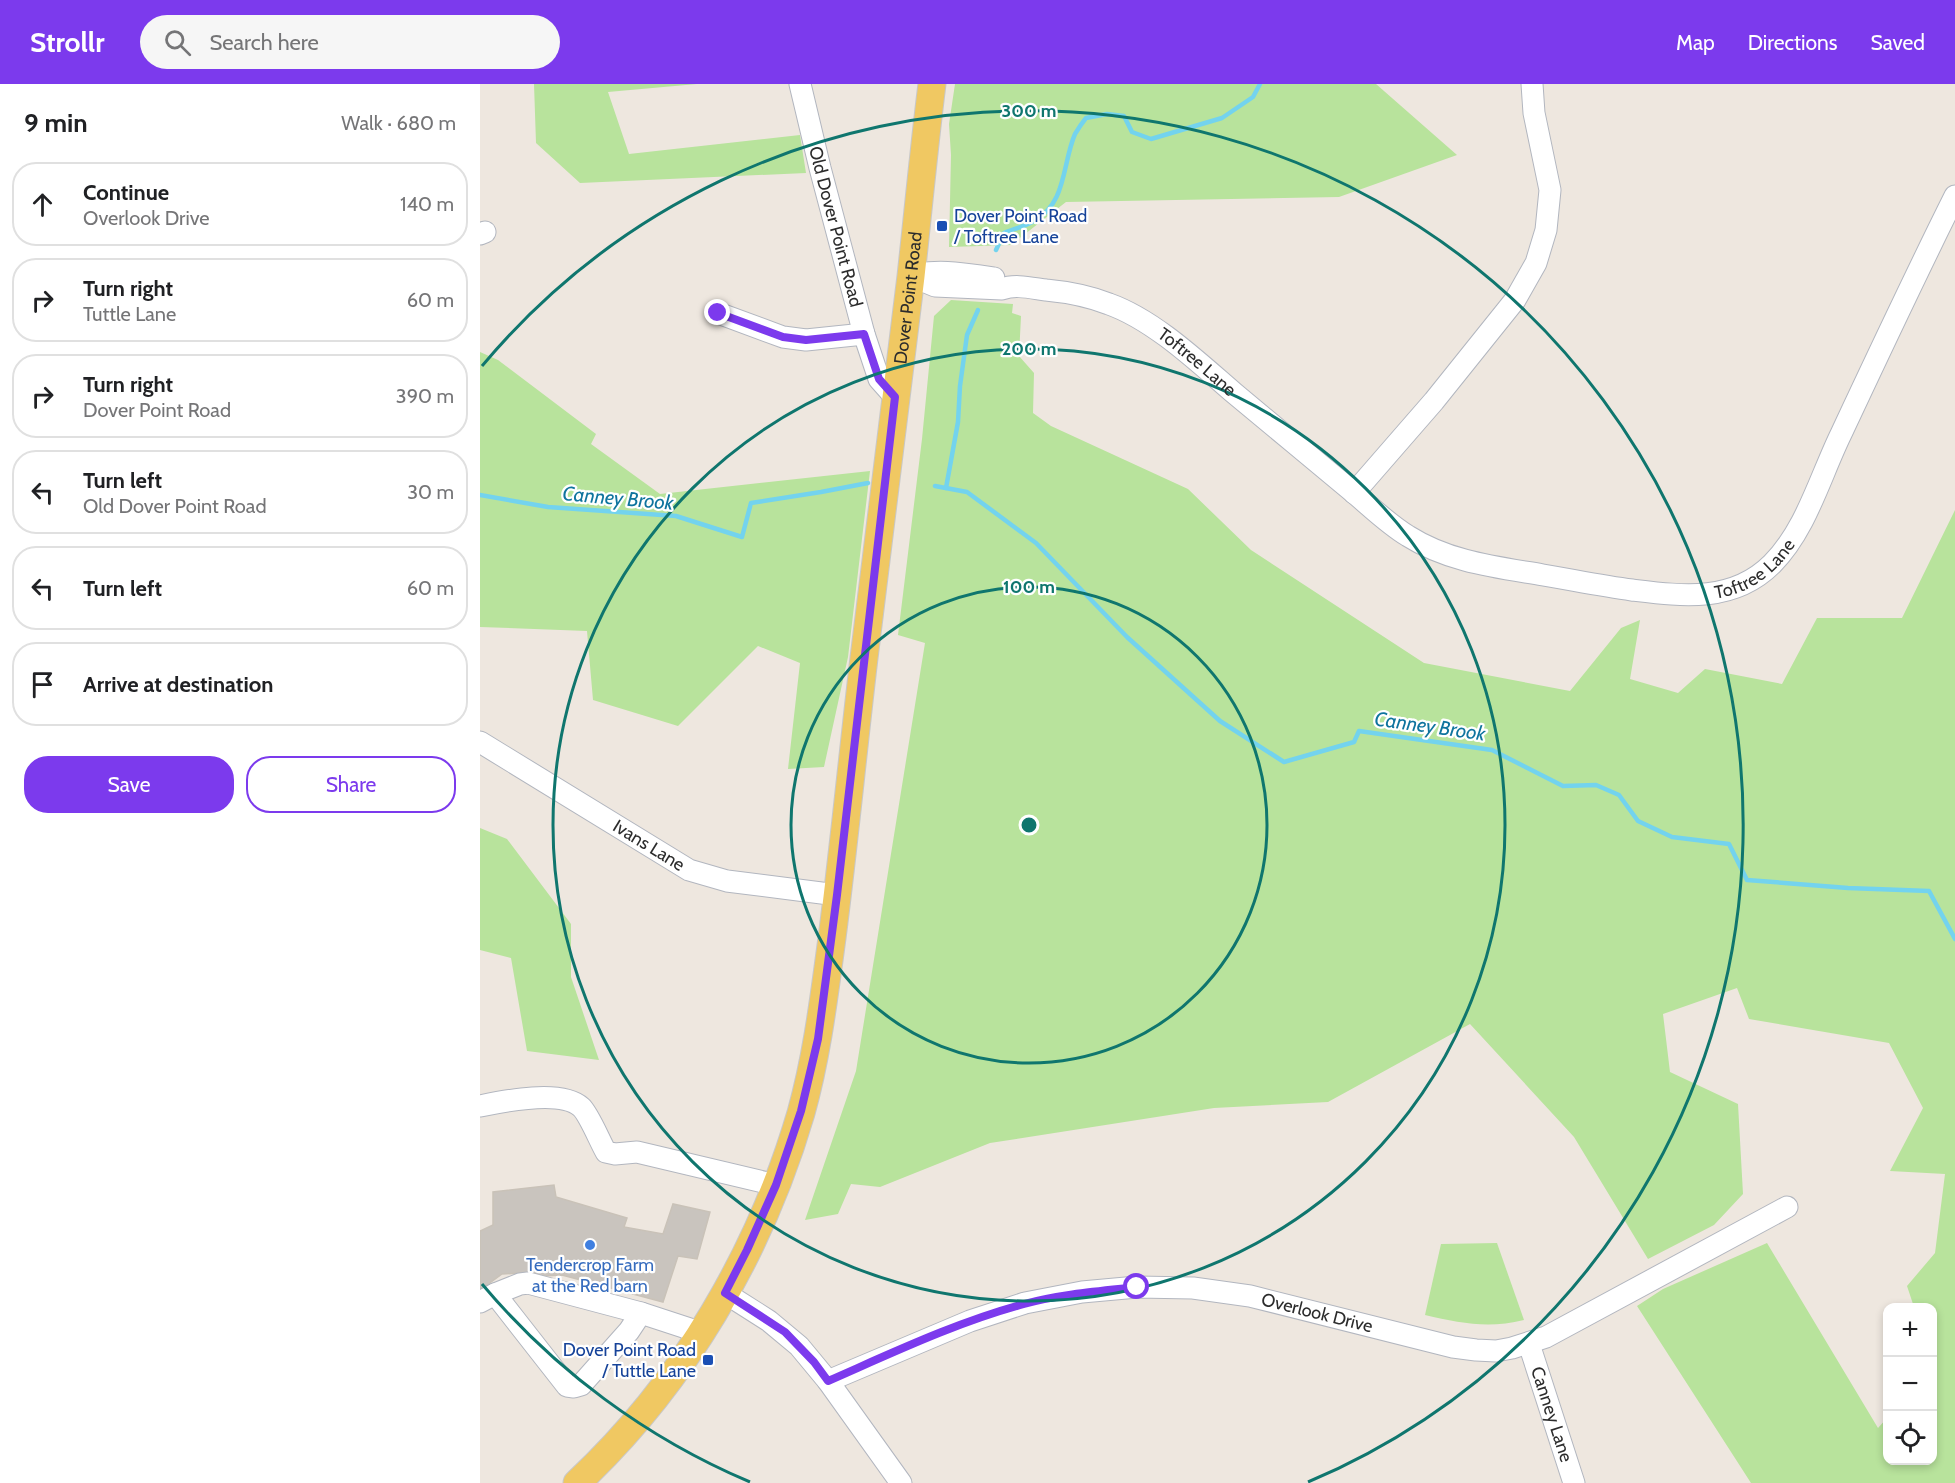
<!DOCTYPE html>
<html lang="en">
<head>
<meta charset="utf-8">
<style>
  body { margin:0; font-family:Cabin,sans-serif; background:#f6f6f6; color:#202124 }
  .controls { position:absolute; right:18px; bottom:18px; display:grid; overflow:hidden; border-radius:12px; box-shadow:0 3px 9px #0003 }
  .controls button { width:54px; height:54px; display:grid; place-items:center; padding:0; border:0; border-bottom:2px solid #e0e0e0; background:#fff; color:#202124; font:30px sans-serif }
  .stop { position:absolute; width:18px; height:18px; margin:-14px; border:4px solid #7c3aed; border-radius:50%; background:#fff }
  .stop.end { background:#7c3aed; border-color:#fff; box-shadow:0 2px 6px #0008 }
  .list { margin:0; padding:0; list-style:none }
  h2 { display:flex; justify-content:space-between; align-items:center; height:78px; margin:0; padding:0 24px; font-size:26px }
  h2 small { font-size:20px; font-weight:400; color:#757577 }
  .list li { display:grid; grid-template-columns:39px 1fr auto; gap:18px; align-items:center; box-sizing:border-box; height:84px; margin:0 12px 12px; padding:0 12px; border:2px solid #e0e0e0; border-radius:24px }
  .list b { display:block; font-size:22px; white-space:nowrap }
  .list p { margin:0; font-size:20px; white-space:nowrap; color:#757577 }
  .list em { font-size:20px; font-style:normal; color:#757577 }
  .actions { display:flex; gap:12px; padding:18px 24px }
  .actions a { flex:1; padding:14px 0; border:2px solid #7c3aed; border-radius:24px; text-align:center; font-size:21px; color:#7c3aed }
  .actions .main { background:#7c3aed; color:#fff }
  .icon { flex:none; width:33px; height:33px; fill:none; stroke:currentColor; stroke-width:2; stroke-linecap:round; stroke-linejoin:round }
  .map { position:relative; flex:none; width:1475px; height:1399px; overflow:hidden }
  header { display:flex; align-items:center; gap:36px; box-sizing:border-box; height:84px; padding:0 30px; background:#7c3aed; color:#fff }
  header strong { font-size:28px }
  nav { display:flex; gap:33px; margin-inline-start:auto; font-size:21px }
  .search { width:420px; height:54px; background:#f6f6f6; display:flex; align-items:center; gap:15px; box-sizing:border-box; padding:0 21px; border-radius:33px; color:#757577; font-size:22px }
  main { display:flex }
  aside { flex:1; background:#fff }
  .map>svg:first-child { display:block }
  .green { fill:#b8e39c }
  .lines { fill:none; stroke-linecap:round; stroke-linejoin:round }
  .stream { stroke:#73d3ee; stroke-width:4.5 }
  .building { fill:#c9c4be; stroke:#c9c2b8; stroke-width:1.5 }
  .minor-casing { stroke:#b2b6bf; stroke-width:23 }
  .major-casing { stroke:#c8c8c8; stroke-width:29 }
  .minor { stroke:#fff; stroke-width:21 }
  .major { stroke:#f0c862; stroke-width:27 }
  .route { stroke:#7c3aed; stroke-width:8 }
  .ring { fill:none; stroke:#0f766e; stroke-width:3 }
  .transit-dot { fill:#1a4fb4; stroke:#fff; stroke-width:2 }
  .shop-dot { fill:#3f7fe0; stroke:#fff; stroke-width:2 }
  .labels { text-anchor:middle; stroke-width:4.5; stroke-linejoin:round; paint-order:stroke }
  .transit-label { font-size:18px; fill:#164399; stroke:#fff; text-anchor:start }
  .street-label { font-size:18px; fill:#2c2c2c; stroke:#fff }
  .shop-label { font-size:18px; fill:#366cbe; stroke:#fff }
  .water-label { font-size:20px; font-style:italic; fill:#0f749e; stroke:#fff }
  .centre { fill:#0f766e; stroke:#fff; stroke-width:3 }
  .ring-label { font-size:18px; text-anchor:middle; font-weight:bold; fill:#0f766e; stroke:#fff; stroke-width:4.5; stroke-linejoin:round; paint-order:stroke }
</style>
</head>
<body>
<header>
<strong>Strollr</strong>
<div class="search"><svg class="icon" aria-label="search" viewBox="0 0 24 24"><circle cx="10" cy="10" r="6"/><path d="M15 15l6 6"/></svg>Search here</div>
<nav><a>Map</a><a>Directions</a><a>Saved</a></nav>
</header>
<main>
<aside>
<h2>9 min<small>Walk · 680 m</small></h2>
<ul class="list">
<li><svg class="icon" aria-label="ahead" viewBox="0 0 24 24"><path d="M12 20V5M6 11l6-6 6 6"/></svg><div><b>Continue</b><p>Overlook Drive</p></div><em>140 m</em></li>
<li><svg class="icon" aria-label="right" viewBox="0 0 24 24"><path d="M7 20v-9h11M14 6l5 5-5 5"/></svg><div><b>Turn right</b><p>Tuttle Lane</p></div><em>60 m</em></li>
<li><svg class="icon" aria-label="right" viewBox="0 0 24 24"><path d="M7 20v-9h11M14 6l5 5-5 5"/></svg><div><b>Turn right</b><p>Dover Point Road</p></div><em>390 m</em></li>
<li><svg class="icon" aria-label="left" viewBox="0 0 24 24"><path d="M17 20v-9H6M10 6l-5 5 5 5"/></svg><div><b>Turn left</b><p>Old Dover Point Road</p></div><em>30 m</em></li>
<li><svg class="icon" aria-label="left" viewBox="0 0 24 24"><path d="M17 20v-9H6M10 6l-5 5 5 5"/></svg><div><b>Turn left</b></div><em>60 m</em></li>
<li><svg class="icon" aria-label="arrive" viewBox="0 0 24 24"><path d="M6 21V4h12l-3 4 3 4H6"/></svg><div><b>Arrive at destination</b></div></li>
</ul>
<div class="actions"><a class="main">Save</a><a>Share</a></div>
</aside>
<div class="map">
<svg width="1475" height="1399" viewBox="0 0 1475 1399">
  <rect width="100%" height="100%" fill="#eee7df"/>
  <g class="green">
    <path d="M54,0H217L128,8L149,70L320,51L326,89L100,99L56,59Z"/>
    <path d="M475,0H896L977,71L859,113L586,118L531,161L469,163L471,71L469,40Z"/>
    <path d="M471,216L533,220L532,229L541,232L539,272L554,289L553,329L571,342L708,405L771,466L944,579L1090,607L1141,544L1160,536L1150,595L1198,609L1225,585L1302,600L1337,534H1422L1475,426V1399H1271L1157,1222L1183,1205L1287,1159L1398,1344L1407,1334L1408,1376H1452V1285L1455,1282L1452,1276V1224L1434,1223L1427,1202L1455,1169L1465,1090L1410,1087L1443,1024L1409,959L1269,935L1257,904L1183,930L1190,988L1258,1020L1263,1110L1234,1141L1168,1175L1094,1053L990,940L848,1018L734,1024L510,1059L400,1103L371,1100L358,1130L325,1136L376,987L445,559L418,551L442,355L454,232Z"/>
    <path d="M0,268L18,276L116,350L111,360L180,410L390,387L368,573L344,683L308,685L320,579L278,562L198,642L113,616L107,547L0,543Z"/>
    <path d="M0,744L27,755L91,840V893L119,976L47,967L31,874L0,866Z"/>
    <path d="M1017,1159L1044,1236C1008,1245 980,1239 945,1231L961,1160Z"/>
  </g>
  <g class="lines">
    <g class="stream">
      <path d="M516,166L524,149C534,145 545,142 554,137C587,119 582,80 595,50C598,45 602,39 606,34L627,30L644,32L652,48L671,55L742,34L773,13L780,0"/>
      <path d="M455,402L487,408L556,459L647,553L740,637L804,678L874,658L879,647L1012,666L1083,702L1116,701L1139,711L1158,737L1192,753L1249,760L1267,796L1368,804L1449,807L1475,855"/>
      <path d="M466,404L478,338L480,302L487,251L498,226"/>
      <path d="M0,411L68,423L196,432L262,453L271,419L341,408L388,399"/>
    </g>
  </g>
  <path class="building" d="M74,1101L76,1113L147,1134L144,1143L183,1150L193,1120L230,1128L217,1175L198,1172L183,1218L82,1191L62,1192L41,1189L22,1190L0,1206V1147L13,1141V1108Z"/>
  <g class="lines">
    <defs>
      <g id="minor">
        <path id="s1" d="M320,0L340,84L384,250L399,295L415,313"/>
        <path d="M0,150L5,148"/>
        <path d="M438,190C464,186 488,190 514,194"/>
        <path id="s2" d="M431,192L455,202L522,205C535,200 551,204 566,206C587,208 609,212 629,220C674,236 718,278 754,309C794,342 833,375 873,408C891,423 908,440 928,452C969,478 1016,483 1063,491C1093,496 1122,502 1152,506C1202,512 1253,519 1292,480C1326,446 1340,393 1361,350C1398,271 1436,190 1475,112"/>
        <path d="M238,229L303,253L326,256L384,250"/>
        <path d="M874,409L954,317L1035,216L1056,179L1066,146L1070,106L1054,29L1052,0"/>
        <path id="s3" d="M0,658L209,786L247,797L357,811"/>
        <path d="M0,1022C24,1017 81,1005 101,1023C109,1030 120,1058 126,1068L135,1070L157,1068L296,1101"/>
        <path d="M245,1209L289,1237L319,1262L348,1297L421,1399"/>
        <path d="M15,1210L40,1200L48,1199L161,1229"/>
        <path d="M0,1218L15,1210L87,1302L94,1303L101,1301L149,1247L161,1229L222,1249"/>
        <path id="s4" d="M1049,1260L1094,1399"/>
        <path id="s5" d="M348,1297L490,1237L545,1219L602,1208L657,1203L713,1204L770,1212L973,1263L996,1266L1016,1267L1032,1264L1066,1253L1307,1123"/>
      </g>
      <g id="major">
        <path id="s6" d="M97,1399C203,1300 280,1169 321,1029C337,972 344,913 352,854C364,761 373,667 384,574C399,447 416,319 431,192C438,128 444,64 452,0"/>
      </g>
    </defs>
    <use href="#minor" class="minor-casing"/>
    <use href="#major" class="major-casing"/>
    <use href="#minor" class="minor"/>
    <use href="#major" class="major"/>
  </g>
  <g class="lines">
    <path class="route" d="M238,229L303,253L326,256L384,250L399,295L415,313L357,811L338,955L321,1027L296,1101L267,1166L245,1209L305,1248L334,1278L348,1297C412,1269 477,1238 544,1220C581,1210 620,1207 657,1203"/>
  </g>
  <g class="ring">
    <circle cx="549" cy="741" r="238"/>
    <circle cx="549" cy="741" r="476"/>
    <path d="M270 1398A714 714 0 0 1 2 1200M2 282A714 714 0 1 1 828 1398"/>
  </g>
  <g class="transit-dot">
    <rect x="456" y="136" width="12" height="12" rx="3"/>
    <rect x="222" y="1270" width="12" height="12" rx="3"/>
  </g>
  <circle class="shop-dot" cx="110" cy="1161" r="6"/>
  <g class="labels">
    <g class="transit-label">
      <text x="474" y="138">Dover Point Road<tspan x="474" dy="21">/ Toftree Lane</tspan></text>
      <text x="216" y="1272" text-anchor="end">Dover Point Road<tspan x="216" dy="21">/ Tuttle Lane</tspan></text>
    </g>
    <g class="street-label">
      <text dy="6" stroke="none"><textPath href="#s1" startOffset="147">Old Dover Point Road</textPath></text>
      <text dy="6" stroke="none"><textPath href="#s6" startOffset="1260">Dover Point Road</textPath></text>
      <text dy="6" stroke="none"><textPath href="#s2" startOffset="308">Toftree Lane</textPath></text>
      <text dy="6" stroke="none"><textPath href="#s2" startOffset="944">Toftree Lane</textPath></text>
      <text dy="6" stroke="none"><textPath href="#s3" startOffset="198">Ivans Lane</textPath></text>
      <text dy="6" stroke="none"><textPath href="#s5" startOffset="508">Overlook Drive</textPath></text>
      <text dy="6" stroke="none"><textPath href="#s4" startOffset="74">Canney Lane</textPath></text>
    </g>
    <g class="shop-label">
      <text x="110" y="1187">Tendercrop Farm<tspan x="110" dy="21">at the Red barn</tspan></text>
    </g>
    <g class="water-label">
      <text transform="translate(138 414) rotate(5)" y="7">Canney Brook</text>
      <text transform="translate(950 642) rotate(8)" y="7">Canney Brook</text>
    </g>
  </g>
  <circle cx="549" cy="741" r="9" class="centre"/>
  <g class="ring-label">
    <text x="549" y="33">300 m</text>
    <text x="549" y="271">200 m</text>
    <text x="549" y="509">100 m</text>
  </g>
</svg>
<div class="controls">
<button>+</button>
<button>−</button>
<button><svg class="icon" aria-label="locate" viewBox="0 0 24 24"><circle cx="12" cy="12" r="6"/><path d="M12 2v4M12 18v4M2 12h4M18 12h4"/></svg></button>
</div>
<div class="stop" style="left:657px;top:1203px"></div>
<div class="stop end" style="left:238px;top:229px"></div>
</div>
</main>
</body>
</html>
